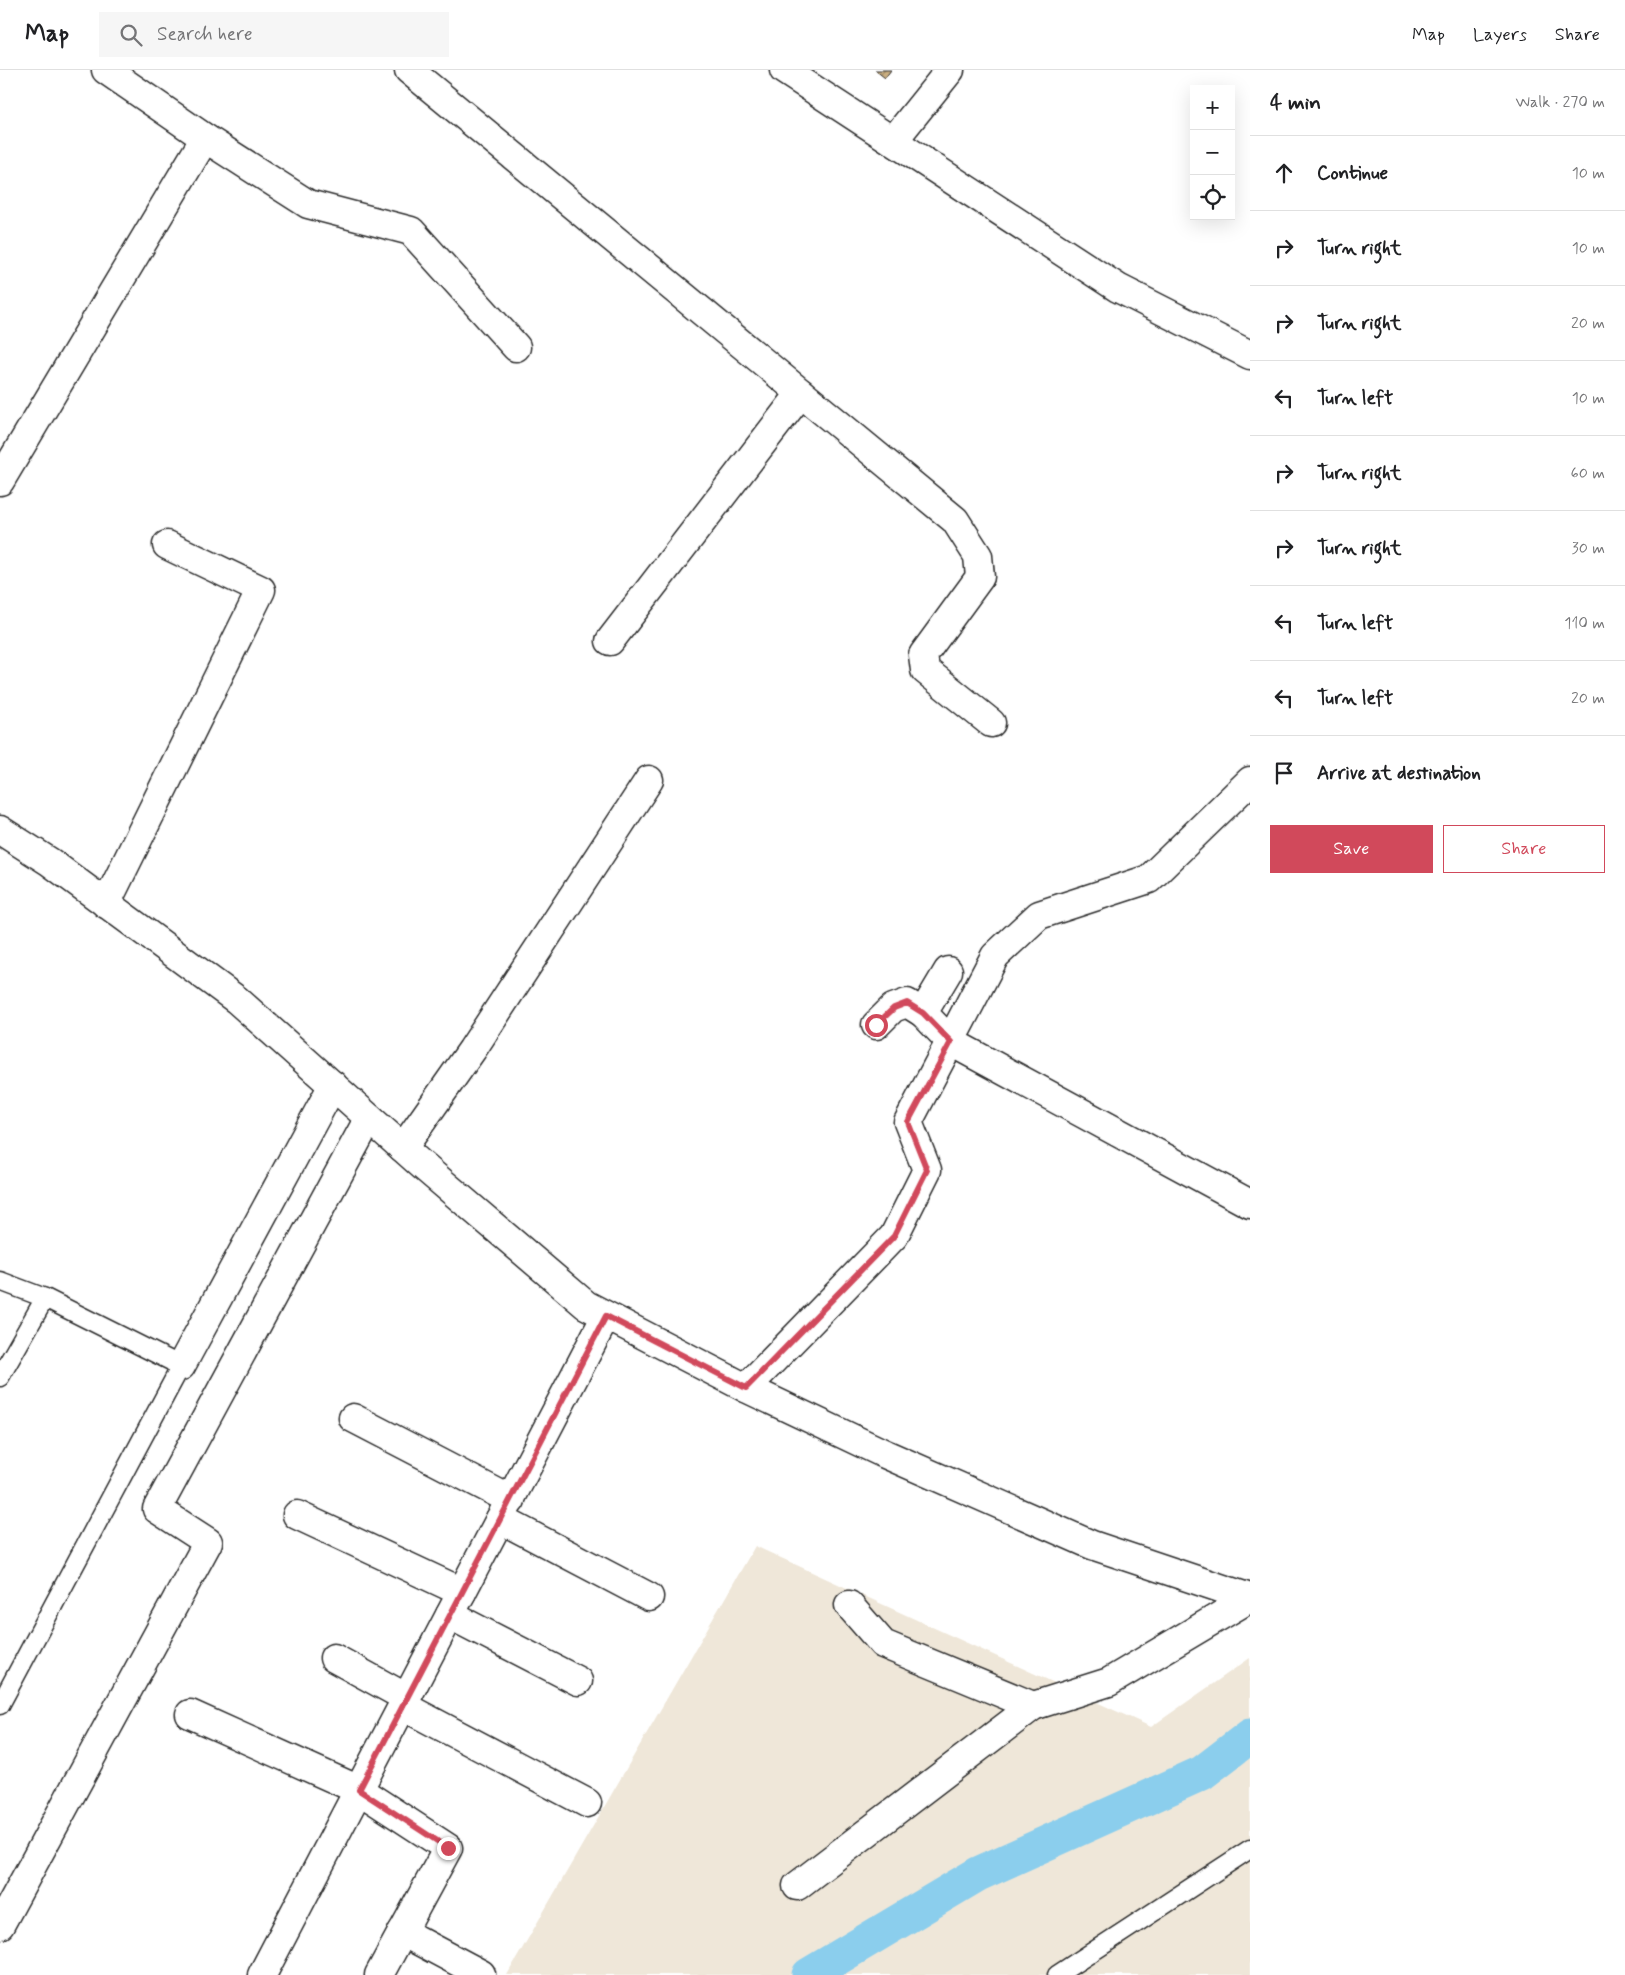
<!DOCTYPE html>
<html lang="en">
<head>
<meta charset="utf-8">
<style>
  body { margin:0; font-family:Mynerve,sans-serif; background:#f6f6f6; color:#202124 }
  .controls { position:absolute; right:15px; top:15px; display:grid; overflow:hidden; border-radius:0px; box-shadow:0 5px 20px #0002 }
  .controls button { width:45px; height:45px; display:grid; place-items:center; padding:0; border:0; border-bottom:1px solid #e0e0e0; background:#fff; color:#202124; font:25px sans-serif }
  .stop { position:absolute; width:15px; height:15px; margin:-11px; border:4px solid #d1495b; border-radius:50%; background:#fff }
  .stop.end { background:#d1495b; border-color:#fff; box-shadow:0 1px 5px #0008 }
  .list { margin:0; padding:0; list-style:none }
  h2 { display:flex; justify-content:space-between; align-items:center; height:65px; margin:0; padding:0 20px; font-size:21px }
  h2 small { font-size:16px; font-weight:400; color:#757577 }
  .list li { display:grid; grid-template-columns:32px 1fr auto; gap:15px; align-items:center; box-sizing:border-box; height:75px; padding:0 20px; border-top:1px solid #e0e0e0 }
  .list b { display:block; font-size:19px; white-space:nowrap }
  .list em { font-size:16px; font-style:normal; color:#757577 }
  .actions { display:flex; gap:10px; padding:15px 20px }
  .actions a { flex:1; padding:11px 0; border:1px solid #d1495b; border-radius:0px; text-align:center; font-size:18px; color:#d1495b }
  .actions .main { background:#d1495b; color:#fff }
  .icon { flex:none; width:28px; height:28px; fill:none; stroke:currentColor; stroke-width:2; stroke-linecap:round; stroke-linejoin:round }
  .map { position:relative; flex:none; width:1250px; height:1905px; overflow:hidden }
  header { display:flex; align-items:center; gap:30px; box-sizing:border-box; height:70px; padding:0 25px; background:#fff; border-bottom:1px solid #e0e0e0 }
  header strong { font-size:24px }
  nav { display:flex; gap:28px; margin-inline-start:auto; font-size:18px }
  .search { width:350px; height:45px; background:#f6f6f6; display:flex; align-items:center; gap:12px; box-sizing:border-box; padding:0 18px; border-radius:0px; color:#757577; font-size:19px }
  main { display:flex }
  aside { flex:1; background:#fff }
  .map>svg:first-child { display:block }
  .built { fill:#efe7d9 }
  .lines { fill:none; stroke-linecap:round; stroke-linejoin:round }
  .canal { stroke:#8bceed; stroke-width:35 }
  .building { fill:url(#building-hatch); stroke:#2b2b2b }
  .service-casing { stroke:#2b2b2b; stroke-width:21 }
  .minor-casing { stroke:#2b2b2b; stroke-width:31 }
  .service { stroke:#fff; stroke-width:18 }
  .minor { stroke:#fff; stroke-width:28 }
  .route { stroke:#d1495b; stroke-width:6 }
</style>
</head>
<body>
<header>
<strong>Map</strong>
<div class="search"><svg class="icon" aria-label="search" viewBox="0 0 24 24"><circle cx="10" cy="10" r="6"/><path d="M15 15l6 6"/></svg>Search here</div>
<nav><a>Map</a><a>Layers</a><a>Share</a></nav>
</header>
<main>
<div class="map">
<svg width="1250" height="1905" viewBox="0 0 1250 1905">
  <defs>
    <pattern id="building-hatch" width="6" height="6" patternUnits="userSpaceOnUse" patternTransform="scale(1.25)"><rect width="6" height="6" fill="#caae80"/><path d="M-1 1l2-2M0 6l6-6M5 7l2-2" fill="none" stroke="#a48e69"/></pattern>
  </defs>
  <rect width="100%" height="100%" fill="#fff"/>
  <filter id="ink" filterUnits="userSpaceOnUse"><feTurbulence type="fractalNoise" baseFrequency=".02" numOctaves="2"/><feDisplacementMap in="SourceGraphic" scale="10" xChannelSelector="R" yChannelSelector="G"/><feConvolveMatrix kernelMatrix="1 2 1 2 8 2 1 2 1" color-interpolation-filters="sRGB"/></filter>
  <g filter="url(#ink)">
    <path class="built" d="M755,1476L1151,1657L1250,1588V1905H507Z"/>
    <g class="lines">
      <path class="canal" d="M809,1905L978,1804L1202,1703L1250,1666"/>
    </g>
    <path class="building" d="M875,0H891L885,8Z"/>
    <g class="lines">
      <defs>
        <g id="service">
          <path d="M0,1211L45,1228L181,1296L0,1635"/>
          <path d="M0,1307L45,1228"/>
          <path d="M1057,1905L1250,1779"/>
        </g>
        <g id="minor">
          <path d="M106,0L205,68L308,134L411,161L516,277"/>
          <path d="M409,0L955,450L978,486L980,507L923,585L925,600L991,653"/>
          <path d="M784,0L1118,218L1250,285"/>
          <path d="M893,71L950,0"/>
          <path d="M0,411L205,68"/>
          <path d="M610,571L801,323"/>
          <path d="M0,760L50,792L237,930L423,1096L586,1235L746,1318L885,1384L1092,1475L1250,1528"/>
          <path d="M106,834L261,520L167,475"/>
          <path d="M948,901L923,943L951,972L1250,1134"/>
          <path d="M876,955L893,938L907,933L923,943"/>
          <path d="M403,1078L472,980L649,710"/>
          <path d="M181,1296L333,1015"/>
          <path d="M746,1318L894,1166L927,1100L908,1052L995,886L1039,845L1149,809L1250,711"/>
          <path d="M353,1348L511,1430"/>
          <path d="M297,1445L462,1522"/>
          <path d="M500,1449L649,1527"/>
          <path d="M849,1535L883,1574L1033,1636"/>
          <path d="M450,1545L578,1611"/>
          <path d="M334,1588L407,1628"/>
          <path d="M403,1636L587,1733"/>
          <path d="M190,1644L359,1720L448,1778L379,1905"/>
          <path d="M797,1816L1033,1636L1109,1612L1250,1528"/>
          <path d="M0,1855L208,1472L157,1439L369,1048"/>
          <path d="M402,1862L481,1904"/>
          <path d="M262,1905L606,1246"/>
        </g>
      </defs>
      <use href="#service" class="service-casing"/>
      <use href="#minor" class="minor-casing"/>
      <use href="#service" class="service"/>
      <use href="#minor" class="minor"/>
    </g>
  </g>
  <g class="lines" filter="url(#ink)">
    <path class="route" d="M448,1778L359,1720L606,1246L746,1318L894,1166L927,1100L908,1052L951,972L923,943L907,933L894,938L876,955"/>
  </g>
</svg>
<div class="controls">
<button>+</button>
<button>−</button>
<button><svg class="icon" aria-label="locate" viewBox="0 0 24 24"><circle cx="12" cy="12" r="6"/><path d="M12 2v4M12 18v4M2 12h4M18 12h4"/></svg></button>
</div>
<div class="stop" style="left:876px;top:955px"></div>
<div class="stop end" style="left:448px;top:1778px"></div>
</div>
<aside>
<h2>4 min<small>Walk · 270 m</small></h2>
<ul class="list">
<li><svg class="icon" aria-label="ahead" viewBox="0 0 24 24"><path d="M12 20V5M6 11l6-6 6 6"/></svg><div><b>Continue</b></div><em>10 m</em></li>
<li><svg class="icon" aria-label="right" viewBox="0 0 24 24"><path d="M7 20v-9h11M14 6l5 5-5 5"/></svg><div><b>Turn right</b></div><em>10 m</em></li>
<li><svg class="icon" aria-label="right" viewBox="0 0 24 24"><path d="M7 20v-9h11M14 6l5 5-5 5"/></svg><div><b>Turn right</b></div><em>20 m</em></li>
<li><svg class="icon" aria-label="left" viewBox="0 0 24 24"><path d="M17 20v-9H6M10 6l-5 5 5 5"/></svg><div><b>Turn left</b></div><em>10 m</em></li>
<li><svg class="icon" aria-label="right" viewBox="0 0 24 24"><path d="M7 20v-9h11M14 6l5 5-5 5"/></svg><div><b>Turn right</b></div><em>60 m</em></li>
<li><svg class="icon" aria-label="right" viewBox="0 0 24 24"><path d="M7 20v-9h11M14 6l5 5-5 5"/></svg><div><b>Turn right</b></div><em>30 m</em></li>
<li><svg class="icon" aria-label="left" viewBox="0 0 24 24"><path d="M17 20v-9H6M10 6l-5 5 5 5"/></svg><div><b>Turn left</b></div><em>110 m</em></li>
<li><svg class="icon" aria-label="left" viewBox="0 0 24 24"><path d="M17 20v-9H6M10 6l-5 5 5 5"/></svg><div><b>Turn left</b></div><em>20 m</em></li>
<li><svg class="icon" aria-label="arrive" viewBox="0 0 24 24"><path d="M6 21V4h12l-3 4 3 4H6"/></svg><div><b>Arrive at destination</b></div></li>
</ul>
<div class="actions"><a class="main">Save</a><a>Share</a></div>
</aside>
</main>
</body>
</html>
